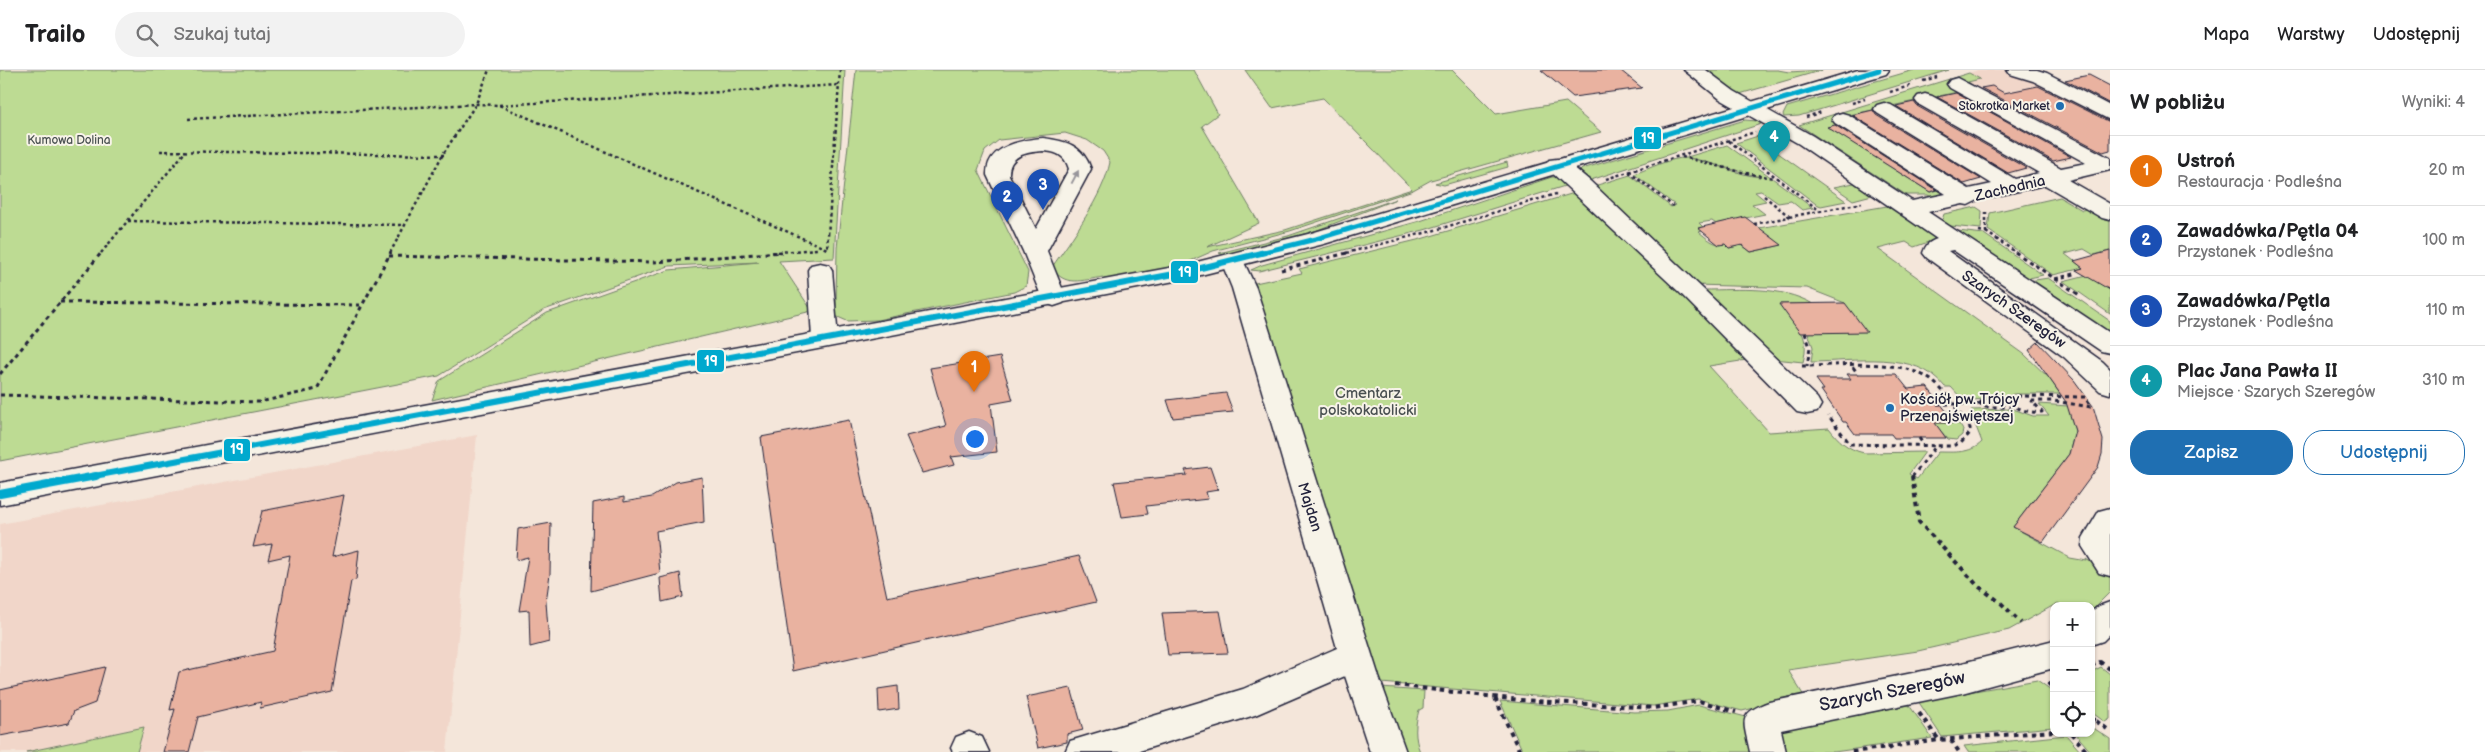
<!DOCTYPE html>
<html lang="pl">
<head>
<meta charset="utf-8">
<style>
  body { margin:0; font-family:"Balsamiq Sans",sans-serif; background:#f2f2f2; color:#202124 }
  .controls { position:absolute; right:15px; bottom:15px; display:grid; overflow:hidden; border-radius:10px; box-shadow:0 1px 4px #0004 }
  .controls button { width:45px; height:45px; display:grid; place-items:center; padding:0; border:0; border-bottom:1px solid #e0e0e0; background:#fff; color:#202124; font:25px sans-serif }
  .you { position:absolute; left:974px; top:368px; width:18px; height:18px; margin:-12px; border:4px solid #fff; border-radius:50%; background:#1a73e8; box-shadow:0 0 0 8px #1a73e833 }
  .badge { display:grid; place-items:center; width:32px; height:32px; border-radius:50%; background:#1f6fb2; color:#fff; font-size:16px; font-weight:700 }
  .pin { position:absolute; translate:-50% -41px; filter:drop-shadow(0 1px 2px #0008) }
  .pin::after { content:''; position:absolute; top:26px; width:18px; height:15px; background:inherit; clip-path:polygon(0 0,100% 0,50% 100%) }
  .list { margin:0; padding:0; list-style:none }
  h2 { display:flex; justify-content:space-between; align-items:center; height:65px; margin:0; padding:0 20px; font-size:21px }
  h2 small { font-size:16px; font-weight:400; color:#757577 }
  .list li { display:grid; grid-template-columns:32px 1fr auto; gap:15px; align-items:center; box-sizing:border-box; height:70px; padding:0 20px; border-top:1px solid #e0e0e0 }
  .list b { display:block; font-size:19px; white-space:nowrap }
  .list p { margin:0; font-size:16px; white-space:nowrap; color:#757577 }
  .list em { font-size:16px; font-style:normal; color:#757577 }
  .actions { display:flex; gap:10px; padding:15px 20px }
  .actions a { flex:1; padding:11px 0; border:1px solid #1f6fb2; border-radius:20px; text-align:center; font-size:18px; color:#1f6fb2 }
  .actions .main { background:#1f6fb2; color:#fff }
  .icon { flex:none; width:28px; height:28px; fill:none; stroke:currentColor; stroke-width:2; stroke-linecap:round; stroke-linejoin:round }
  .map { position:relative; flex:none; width:2110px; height:682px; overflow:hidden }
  header { display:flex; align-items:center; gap:30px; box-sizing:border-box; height:70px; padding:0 25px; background:#fff; border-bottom:1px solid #e0e0e0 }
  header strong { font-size:24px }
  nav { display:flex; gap:28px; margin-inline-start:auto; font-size:18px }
  .search { width:350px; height:45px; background:#f2f2f2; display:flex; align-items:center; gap:12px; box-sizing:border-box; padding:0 18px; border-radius:28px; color:#757577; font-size:19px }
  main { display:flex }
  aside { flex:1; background:#fff }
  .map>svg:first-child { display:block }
  .built { fill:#f1d6c9 }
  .green { fill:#bddb93; stroke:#707e67 }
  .building { fill:#e9b2a0; stroke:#22223b }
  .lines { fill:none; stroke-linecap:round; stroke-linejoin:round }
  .minor-casing { stroke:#22223b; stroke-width:3 }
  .major-casing { stroke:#22223b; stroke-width:3 }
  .path-far2 { stroke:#22223b; stroke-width:2.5; stroke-dasharray:3 3; stroke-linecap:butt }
  .path-far1 { stroke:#22223b; stroke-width:3; stroke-dasharray:4 4; stroke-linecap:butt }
  .path { stroke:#22223b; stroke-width:4; stroke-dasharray:4.5 4.5; stroke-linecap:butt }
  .minor { fill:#f7f3e8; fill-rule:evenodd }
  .major { fill:#f7f3e8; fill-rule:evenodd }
  .bus-1-far2-casing { stroke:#f7f3e8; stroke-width:8 }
  .bus-1-far1-casing { stroke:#f7f3e8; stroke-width:10 }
  .bus-1-casing { stroke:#f7f3e8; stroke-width:11 }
  .bus-1-far2 { stroke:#00a9ce; stroke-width:5 }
  .bus-1-far1 { stroke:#00a9ce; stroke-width:6 }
  .bus-1 { stroke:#00a9ce; stroke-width:8 }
  .oneway { fill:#97959a }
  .poi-dot { fill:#1f6fb2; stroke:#f7f3e8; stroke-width:2 }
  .labels { text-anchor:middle; stroke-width:4; stroke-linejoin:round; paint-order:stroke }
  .far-poi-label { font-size:12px; fill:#22223b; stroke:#f7f3e8; text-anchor:end }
  .far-park-label { font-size:12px; fill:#495051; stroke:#f7f3e8 }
  .street-label { font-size:15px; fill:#22223b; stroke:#f7f3e8 }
  .park-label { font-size:15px; fill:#495051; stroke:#f7f3e8 }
  .poi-label { font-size:15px; fill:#22223b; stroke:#f7f3e8; text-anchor:start }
  .near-street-label { font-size:18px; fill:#22223b; stroke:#f7f3e8 }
  .line-badge { stroke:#f7f3e8; stroke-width:2 }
  .badge-label { font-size:14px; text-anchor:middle; font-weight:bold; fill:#fff }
</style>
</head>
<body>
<header>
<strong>Trailo</strong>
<div class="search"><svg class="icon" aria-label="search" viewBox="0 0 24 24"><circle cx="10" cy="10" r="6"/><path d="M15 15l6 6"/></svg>Szukaj tutaj</div>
<nav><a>Mapa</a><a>Warstwy</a><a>Udostępnij</a></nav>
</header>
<main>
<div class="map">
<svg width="2110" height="682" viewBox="0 0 2110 682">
  <rect width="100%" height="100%" fill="#f4e6da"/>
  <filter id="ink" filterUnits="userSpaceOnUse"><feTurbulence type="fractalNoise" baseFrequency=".02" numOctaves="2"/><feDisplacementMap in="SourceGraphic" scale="10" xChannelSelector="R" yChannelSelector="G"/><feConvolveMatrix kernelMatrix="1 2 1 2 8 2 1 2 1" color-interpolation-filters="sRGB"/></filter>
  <g filter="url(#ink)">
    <g class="built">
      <path d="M1978,0H2039L2110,38V80L1930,122L1827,57L1849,45L1977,17L1967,12L1979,10L1969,3Z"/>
      <path d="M477,365L447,682H137L144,657L26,682H0V454Z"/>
    </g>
    <g class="green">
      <path d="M0,0H845L834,188L779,191L812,241L432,330L439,311L547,243L669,200L759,192L669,196L544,240L439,306L0,391Z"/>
      <path d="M856,0H1194L1218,44L1202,56L1259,153L1207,177L1285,160L1412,119L1323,28L1272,38L1245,0H1452L1496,44L1566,32L1601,62L1431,110L1413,120L1290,161L1213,181L1177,197L1105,210L1103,207C1082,210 1064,218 1052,197C1071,170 1104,124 1110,92L1103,81L1087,70L1065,63L999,70L985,81L978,100L1028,202L1026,216L1014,222L877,250L847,251L831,244L828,237L836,236L837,178Z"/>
      <path d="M1706,0H1778L1789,2L1823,0L1736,25V22Z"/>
      <path d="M1914,0H1949L1799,46L1784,47L1783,45L1787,37Z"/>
      <path d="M1969,3L1980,9L1968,12L1977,18L1849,45L1841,54L1828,57L1930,122L1948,118L1956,123L1933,128L1928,125H1906L1799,55Z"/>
      <path d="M1745,50L1757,51L1761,54L1588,111L1577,104L1582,99Z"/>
      <path d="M1777,60L1789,68L1764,73L1846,131L1821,136L1816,134L1736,73Z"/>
      <path d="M1727,75L1813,138L1802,140L1791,131L1778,133L1761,121L1755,122L1766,131L1752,134L1765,144L1716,154L1712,151L1699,153L1703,157L1699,158L1702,161L1699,162C1707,168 1714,176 1725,174L1729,178L1742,175L1751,182L1781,175L1759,158L1887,136L1937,169L1914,177L1906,172L1878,179L2024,284L2050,309L2060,324H2013L2006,329L1963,330L1951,317H1945C1916,279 1852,292 1811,292L1813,277L1808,263L1845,233L1807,218L1694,215L1591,117L1630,105L1671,137L1675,135L1634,104C1649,99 1671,87 1687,88C1713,91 1736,105 1760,107L1687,87Z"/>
      <path d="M1507,92L1508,97L1444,115L1435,113Z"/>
      <path d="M1552,107H1561L1568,115L1424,160L1259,201L1251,200L1262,195L1420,151Z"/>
      <path d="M1854,113L1872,125L1853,130L1834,117Z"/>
      <path d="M1581,121L1753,289L1709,296L1769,362L1829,358C1839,371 1847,379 1864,383L1925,382L1909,404L1917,409L1938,382C1954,382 1970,384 1982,372L1975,354L1981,353L1971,340L2013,339L2033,346H2049L2039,334L2068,336L2075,361L2069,384L2013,457L2070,488L2087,491L2086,489L2110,505V522L2091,541V536H2063L2058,533L2009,560L1918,581L1788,600L1804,626L1742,641L1698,629L1653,636L1381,613L1317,420L1255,213L1302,203L1299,199L1421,169Z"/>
      <path d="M2060,127L2082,140L2092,138L2110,148V181L2094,185L2084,179L2065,184L2083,198L2053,205L1988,160L1990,143Z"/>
      <path d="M1396,129L1315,161L1224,185L1219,183L1288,166Z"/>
      <path d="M1976,137L1982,141L1981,159L1950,156L1942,150L1944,144Z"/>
      <path d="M1949,160L1984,164L2043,205L2025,209Z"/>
      <path d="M2087,205L2110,220V244L2063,211Z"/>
      <path d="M2048,208L2110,251V262L2105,263L2029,211Z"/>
      <path d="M1703,220C1739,220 1780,215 1813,234H1779C1796,255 1811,263 1803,292L1774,289Z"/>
      <path d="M1931,351L1959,354L1963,360L1962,365L1956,370L1948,369Z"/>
      <path d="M2101,597L2110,604V649L2105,652L2091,642V602Z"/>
      <path d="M2037,610L2054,622V657L1942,667L1918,631Z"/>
      <path d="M1381,618L1424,621L1423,638L1419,640C1415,655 1414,667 1420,682H1402Z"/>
      <path d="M1500,631L1634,642L1668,641L1699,635L1746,647L1758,682H1523Z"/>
      <path d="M1909,635L1932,668L1834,682H1776V666L1783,659Z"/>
      <path d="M144,657L137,682H26Z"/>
      <path d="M2091,659H2095L2110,669V682H2091L2075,663H2091Z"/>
      <path d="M2066,665L2081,682H1968L1964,676Z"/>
    </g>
    <g class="building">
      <path d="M1541,0H1620L1642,18L1573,27Z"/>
      <path d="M2089,5L2110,16V34L2065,10Z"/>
      <path d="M1992,16L2004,23L2038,16L2110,52V80L2103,82L1981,18Z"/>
      <path d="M1956,23L2071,87L2053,91L1937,27Z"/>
      <path d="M1914,32L1917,36L2026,98L2008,103L1896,36Z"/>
      <path d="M1873,40L1876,45L1981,109L1964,114L1852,45Z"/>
      <path d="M1835,55L1937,120L1930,122L1827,57Z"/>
      <path d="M1745,147L1782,175L1751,182L1742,175L1729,178L1725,174L1719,175L1698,158Z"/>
      <path d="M2110,181V220L2076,200L2083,198L2074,191Z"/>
      <path d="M1845,233L1867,262L1800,263L1779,234Z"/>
      <path d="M2038,272L2074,310L2093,336L2103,370L2102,384L2098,397L2043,472L2013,457L2069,384L2075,361L2066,332L2029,280Z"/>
      <path d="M1000,287L1013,330L991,334L997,382L951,387L954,395L922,403L906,366L946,356L930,298Z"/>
      <path d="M1847,304H1896L1908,319L1927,317L1956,353H1935L1946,368H1894L1891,364H1855L1846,352H1843L1821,320H1824L1816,309H1851Z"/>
      <path d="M1226,323L1233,342L1173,348L1167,330Z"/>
      <path d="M849,350L887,527L1079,486L1096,532L793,601L761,367Z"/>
      <path d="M1210,397L1218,420L1206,422L1208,429L1146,436L1148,444L1122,447L1114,412L1187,405L1185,400Z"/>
      <path d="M702,407L704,452L656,461L660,503L591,521L593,433L624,427V432L652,427L676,412Z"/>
      <path d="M344,425L332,487L359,480L356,510L351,511L332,622L260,638L261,632L198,647L189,682H163L175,639L170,640L179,602L273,581L290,485L268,490L272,474L253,477L262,441Z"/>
      <path d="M551,453L550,504L546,532L549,572L530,577L529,540L519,541L528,487L516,490L518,459Z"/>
      <path d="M680,503L683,527L662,532L660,508Z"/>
      <path d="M1220,541L1228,583L1168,585L1162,543Z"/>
      <path d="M105,597L95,633L74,641L69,653L0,666V620Z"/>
      <path d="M898,616L899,639L879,642L878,619Z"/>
      <path d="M1071,618L1083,660L1067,664V672L1038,678L1026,627Z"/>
    </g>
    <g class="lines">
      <defs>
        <g id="minor">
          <path d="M1684,0H1706L1734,21L1813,66L1912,131L1946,124L1835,53L1832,49L1835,45L1842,43L1849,45L1969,119L1992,114L1877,43L1874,39L1877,35L1884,33L1891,35L2015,109L2039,103L1918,34L1915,30L1918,26L1925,24L1932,26L2061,98L2086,93L1950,18L1947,14L1950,10L1957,8L2110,88V100L2068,110L2110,134V150L2102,148L2045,115L1978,130L1968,135L1963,134L1928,142L2110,263V283L2101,281L1953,180L1948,181L2103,292L2110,299V324L2100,321L2064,287L1927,188L1923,183C1926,174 1929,172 1937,169L1799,74L1720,29Z"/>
          <path d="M2007,0H2037L2047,3L2110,36V50L2033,11L2010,4Z"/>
          <path d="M1043,68C1066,71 1083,75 1091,99L1047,181L1066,228L1063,233L1054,236L1045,233L1042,228L1023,181L987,105C986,76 1020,70 1043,68ZM1043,81C1057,82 1065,85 1069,99L1036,159L1009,105C1008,85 1027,82 1043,81Z"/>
          <path d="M1557,89L1565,90L1590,111L1817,328L1821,335L1817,342L1807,344L1797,342L1679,222L1549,100L1546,95L1549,90Z"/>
          <path d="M1233,184L1241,186L1256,218L1379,607L1406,682H1370L1345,606L1255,645L1136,682H1065L1070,671L1243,619L1337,578L1232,218L1221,191L1225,186Z"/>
          <path d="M820,193L829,195L832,200L838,269L834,275L825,277L816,275L812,269L808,200L811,195Z"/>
          <path d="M2110,438V506L2099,503L2082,476L2083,468L2099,441Z"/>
          <path d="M2110,532V564L2103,571L2091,575V542L2099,536Z"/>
          <path d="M2054,570V598L1962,623L1781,660L1786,682H1750C1744,652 1736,644 1769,632L1962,593Z"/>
          <path d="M969,662L982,667L989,682H953L951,678L956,667Z"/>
        </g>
        <path id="major" d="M1858,0H1889L1886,4L1324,174L1185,209L0,435V413L1185,195L1308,164Z"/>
      </defs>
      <use href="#minor" class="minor-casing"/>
      <use href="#major" class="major-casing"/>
      <g class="path-far2">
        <path d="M1923,11L1937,7"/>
        <path d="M1890,22L1913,15"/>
        <path d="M1852,33L1865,29"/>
        <path d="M499,35L839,15"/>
        <path d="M1806,47L1822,42"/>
        <path d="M188,49L476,34L499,35L827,179L840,0"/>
        <path d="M1729,71L1820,141L1862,133"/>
        <path d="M160,81L444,85"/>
        <path d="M1682,87C1714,94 1745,105 1777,108"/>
        <path d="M1629,102L1673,136"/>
        <path d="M1606,109L1755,62"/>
        <path d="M1764,126L1790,147"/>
        <path d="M128,151L404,155"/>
        <path d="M1754,154L1819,141"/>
        <path d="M1979,161L1986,162V142"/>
        <path d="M1986,162L2017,183"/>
        <path d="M101,183L185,82"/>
        <path d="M390,183L443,84L476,34L489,0"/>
        <path d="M766,183L818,179"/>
        <path d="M1346,183L1432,161L1556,124"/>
      </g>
      <g class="path-far1">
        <path d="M2015,182L2081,226"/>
        <path d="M389,186L654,192L782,182"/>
        <path d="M1281,200L1351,182"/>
        <path d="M2055,209L2078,203"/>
        <path d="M60,232L363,235"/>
        <path d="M1805,263L1810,277L1807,296"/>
        <path d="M1802,296C1840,296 1899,287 1931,310C1947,322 1958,342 1970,358V363L1961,373L1951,376L1850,374L1828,345"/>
        <path d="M1853,297L1858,304"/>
        <path d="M0,304L102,182"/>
        <path d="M0,325L260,332L317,319L391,182"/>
        <path d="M2017,326L2085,327L2091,337L2054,331H2032L2042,342C2029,343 2018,340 2008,331L2011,327Z"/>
        <path d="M1979,332L1983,337H2013"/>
        <path d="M1980,332L2008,331"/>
        <path d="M1937,334H1981"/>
        <path d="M1919,368L1924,375"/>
        <path d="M1912,407L1936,376"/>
      </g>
      <g class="path">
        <path d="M1912,406L1919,452L1978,516L2000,532L2021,553"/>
        <path d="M2091,596L2100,592L2110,599"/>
        <path d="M2048,613L2054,619"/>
        <path d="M1395,615L1519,630L1653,638L1699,631L1736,642"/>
        <path d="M1495,628L1520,682"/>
        <path d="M1919,643L1939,670"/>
        <path d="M2091,648L2096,651L2091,653"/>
        <path d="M2096,651L2110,661"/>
        <path d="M2071,663L2087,682"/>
        <path d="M1951,670L1959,682"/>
        <path d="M1889,676L1893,682"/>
        <path d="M1852,682L1939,670L2054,661"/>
      </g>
      <use href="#minor" class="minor"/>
      <use href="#major" class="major"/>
      <defs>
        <path id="bus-1-far2" d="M1260,183L1316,169L1879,0"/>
        <path id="bus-1-far1" d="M89,407L1185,202L1265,182"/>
        <path id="bus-1" d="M0,424L96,406"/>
      </defs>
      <use href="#bus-1-far2" class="bus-1-far2-casing"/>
      <use href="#bus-1-far1" class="bus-1-far1-casing"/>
      <use href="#bus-1" class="bus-1-casing"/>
      <use href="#bus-1-far2" class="bus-1-far2"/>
      <use href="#bus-1-far1" class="bus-1-far1"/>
      <use href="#bus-1" class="bus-1"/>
    </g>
    <defs><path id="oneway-solid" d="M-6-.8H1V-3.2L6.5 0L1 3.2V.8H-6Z" transform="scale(1.25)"/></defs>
    <use class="oneway" href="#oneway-solid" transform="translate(1075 107) rotate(-62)"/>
  </g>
  <g class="poi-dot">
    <circle cx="2060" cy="36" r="5"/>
    <circle cx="1890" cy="338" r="5"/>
  </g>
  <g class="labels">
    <g class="far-poi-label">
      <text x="2050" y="40">Stokrotka Market</text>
    </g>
    <g class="far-park-label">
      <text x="69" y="74">Kumowa Dolina</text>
    </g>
    <g class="street-label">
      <text transform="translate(2010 118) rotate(-13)" y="5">Zachodnia</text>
      <text transform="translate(2014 239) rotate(35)" y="5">Szarych Szeregów</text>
      <text transform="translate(1310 437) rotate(73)" y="5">Majdan</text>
    </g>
    <g class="park-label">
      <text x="1368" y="328">Cmentarz<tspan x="1368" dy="17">polskokatolicki</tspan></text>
    </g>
    <g class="poi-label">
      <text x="1900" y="334">Kościół pw. Trójcy<tspan x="1900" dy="17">Przenajświętszej</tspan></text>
    </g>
    <g class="near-street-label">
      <text transform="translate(1892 621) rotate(-11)" y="6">Szarych Szeregów</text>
    </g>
  </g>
  <g class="line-badge">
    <rect x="1633" y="56" width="29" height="24" rx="5" fill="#00a9ce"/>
    <rect x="1170" y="190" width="29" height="24" rx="5" fill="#00a9ce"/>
    <rect x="696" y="279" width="29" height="24" rx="5" fill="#00a9ce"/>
    <rect x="223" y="368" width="28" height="24" rx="5" fill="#00a9ce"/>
  </g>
  <g class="badge-label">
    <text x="1648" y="73">19</text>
    <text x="1185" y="207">19</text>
    <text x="711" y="296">19</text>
    <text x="237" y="384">19</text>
  </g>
</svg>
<div class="controls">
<button>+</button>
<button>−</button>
<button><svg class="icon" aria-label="locate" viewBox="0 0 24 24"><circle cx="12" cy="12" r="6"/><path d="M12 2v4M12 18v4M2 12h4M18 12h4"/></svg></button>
</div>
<div class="you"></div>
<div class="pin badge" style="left:974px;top:322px;background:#e8710a">1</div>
<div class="pin badge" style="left:1007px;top:152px;background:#1a4fb4">2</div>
<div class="pin badge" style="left:1043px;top:140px;background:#1a4fb4">3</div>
<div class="pin badge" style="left:1774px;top:92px;background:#0f9aa8">4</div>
</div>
<aside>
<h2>W pobliżu<small>Wyniki: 4</small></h2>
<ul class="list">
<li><span class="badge" style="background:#e8710a">1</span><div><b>Ustroń</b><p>Restauracja · Podleśna</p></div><em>20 m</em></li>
<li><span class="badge" style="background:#1a4fb4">2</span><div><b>Zawadówka/Pętla 04</b><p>Przystanek · Podleśna</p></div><em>100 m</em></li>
<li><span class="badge" style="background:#1a4fb4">3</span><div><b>Zawadówka/Pętla</b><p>Przystanek · Podleśna</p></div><em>110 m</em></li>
<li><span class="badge" style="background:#0f9aa8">4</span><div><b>Plac Jana Pawła II</b><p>Miejsce · Szarych Szeregów</p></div><em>310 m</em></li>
</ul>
<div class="actions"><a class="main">Zapisz</a><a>Udostępnij</a></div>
</aside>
</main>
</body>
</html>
